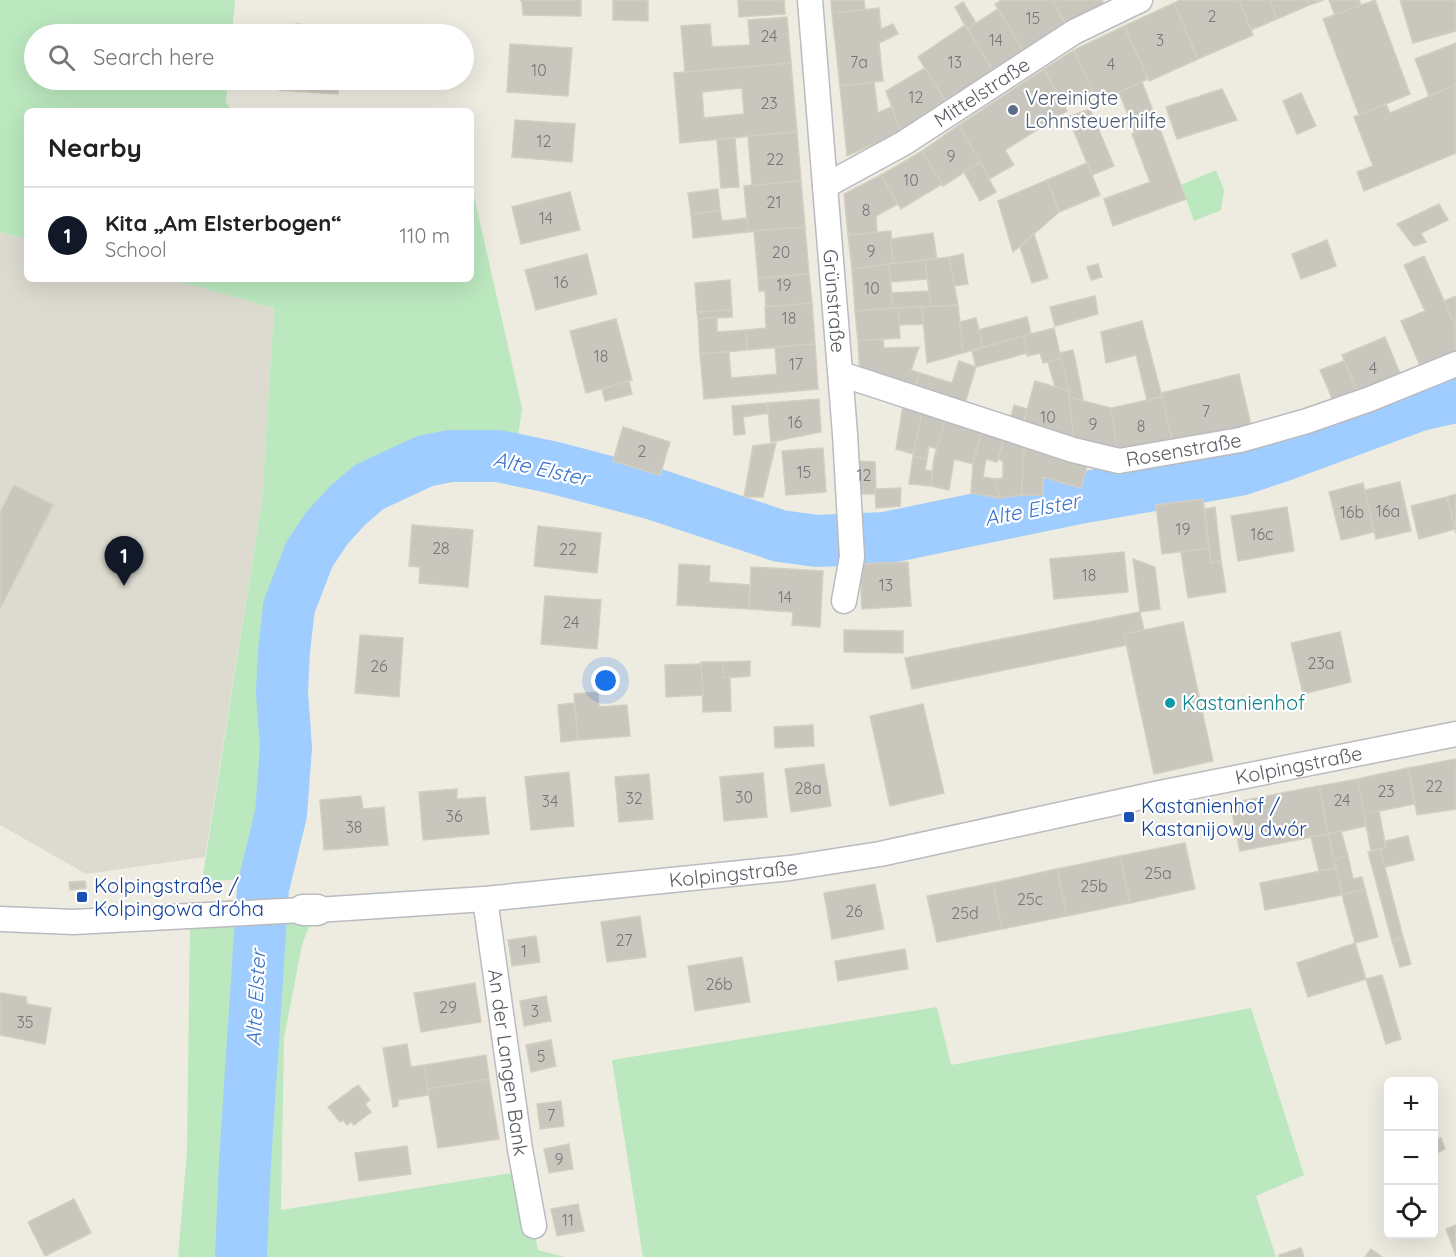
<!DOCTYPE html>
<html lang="en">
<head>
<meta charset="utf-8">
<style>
  body { margin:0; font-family:Quicksand,sans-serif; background:#f6f6f6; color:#222 }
  .controls { position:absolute; right:18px; bottom:18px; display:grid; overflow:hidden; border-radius:9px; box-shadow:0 6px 24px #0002 }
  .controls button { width:54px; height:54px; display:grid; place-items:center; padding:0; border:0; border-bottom:2px solid #e0e0e0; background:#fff; color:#222; font:30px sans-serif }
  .you { position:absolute; left:606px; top:681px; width:21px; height:21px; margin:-15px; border:4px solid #fff; border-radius:50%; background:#1a73e8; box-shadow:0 0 0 9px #1a73e833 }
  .badge { display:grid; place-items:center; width:39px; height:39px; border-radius:50%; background:#111827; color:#fff; font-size:20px; font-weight:700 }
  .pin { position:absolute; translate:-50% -50px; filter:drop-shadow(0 2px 3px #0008) }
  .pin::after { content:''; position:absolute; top:32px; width:21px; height:18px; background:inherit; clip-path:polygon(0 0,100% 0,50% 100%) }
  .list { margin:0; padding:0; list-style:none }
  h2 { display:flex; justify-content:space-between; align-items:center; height:78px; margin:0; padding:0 24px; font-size:26px }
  h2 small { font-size:20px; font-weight:400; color:#767676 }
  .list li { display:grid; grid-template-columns:39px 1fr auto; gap:18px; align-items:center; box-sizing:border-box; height:96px; padding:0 24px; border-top:2px solid #e0e0e0 }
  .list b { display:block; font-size:22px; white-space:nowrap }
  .list p { margin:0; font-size:20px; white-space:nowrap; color:#767676 }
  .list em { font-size:20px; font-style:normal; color:#767676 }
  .icon { flex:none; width:33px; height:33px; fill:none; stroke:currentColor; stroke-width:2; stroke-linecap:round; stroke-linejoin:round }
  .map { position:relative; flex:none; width:1456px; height:1257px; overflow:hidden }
  .search { position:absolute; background:#fff; box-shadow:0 6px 24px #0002; left:24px; top:24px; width:450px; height:66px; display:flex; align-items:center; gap:15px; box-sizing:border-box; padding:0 21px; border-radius:33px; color:#767676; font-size:22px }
  .panel { position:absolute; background:#fff; box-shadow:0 6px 24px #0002; left:24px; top:108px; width:450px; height:174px; border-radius:9px }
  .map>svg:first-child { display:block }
  .education { fill:#dddbd0 }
  .green { fill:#bbe8bf }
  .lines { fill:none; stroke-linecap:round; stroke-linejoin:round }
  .river { stroke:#9fcdff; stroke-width:52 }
  .building { fill:#c9c6be; stroke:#d3cebf; stroke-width:1.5; fill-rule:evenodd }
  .minor-casing { stroke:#b9bbc1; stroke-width:27 }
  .tertiary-casing { stroke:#b9bbc1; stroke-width:33 }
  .minor { stroke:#fff; stroke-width:24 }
  .tertiary { stroke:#fff; stroke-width:30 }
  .service-dot { fill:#5c6f8a; stroke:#fff; stroke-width:2 }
  .culture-dot { fill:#0f9aa8; stroke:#fff; stroke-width:2 }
  .transit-dot { fill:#1a4fb4; stroke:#fff; stroke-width:2 }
  .labels { text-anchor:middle; stroke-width:4.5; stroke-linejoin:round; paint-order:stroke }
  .number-label { font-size:16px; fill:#75777a }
  .street-label { font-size:20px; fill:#595d63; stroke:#fff }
  .service-label { font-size:20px; fill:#4e5e75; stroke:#fff; text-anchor:start }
  .culture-label { font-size:20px; fill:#0d838f; stroke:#fff; text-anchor:start }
  .transit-label { font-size:20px; fill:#164399; stroke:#fff; text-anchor:start }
  .water-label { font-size:21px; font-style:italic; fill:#3a73cb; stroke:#fff }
</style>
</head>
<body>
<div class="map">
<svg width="1456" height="1257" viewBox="0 0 1456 1257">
  <rect width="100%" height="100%" fill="#eeece1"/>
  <path class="education" d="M0,232L27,239V279H170L274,308L262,501L205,857L86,874L0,825Z"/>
  <g class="green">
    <path d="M0,0H235L232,34H34V80H228L226,102L230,108L322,111H27V239L0,232Z"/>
    <path d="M1216,170L1224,190L1221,210L1194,221L1181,185Z"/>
    <path d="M471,183L522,408L518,439L498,456H450L425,461L369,487L347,506L327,528L309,555L289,607L284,651L282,692L286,748L259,879L202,881L262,501L274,308L170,279H471Z"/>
    <path d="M315,911L302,945L284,1038L281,1210L524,1171L538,1250L565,1257H178L187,1151L190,917Z"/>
    <path d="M937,1007L951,1065L1251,1008L1304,1175L1256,1196L1276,1257H643L612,1060Z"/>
  </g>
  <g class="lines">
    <path class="river" d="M241,1257L245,1162L263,888L281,814L286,748L282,692L284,651L289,607L309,555L327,528L347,506L369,487L425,461L450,456H498L551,467L654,494L780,536L817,541L885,538L1074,499L1239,470L1278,457L1419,405L1456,397"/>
  </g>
  <g class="building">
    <path d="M520,0H581V16L523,15L522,2Z"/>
    <path d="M613,0H648V21L613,20Z"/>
    <path d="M738,0H784L785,14L739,17Z"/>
    <path d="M831,0H864L865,9L832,13Z"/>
    <path d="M1002,0H1053L1067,27L1024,52L995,4Z"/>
    <path d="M1053,0H1102L1104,4L1067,27Z"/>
    <path d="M1180,0H1239L1253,35L1198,59L1174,3Z"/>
    <path d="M1239,0H1270L1277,19L1251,30Z"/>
    <path d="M1270,0H1307L1309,5L1277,19Z"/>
    <path d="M1307,0H1324L1309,5Z"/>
    <path d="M1329,0H1359L1361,5L1335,15Z"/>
    <path d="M1375,0L1410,94L1359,115L1323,19Z"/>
    <path d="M1400,0H1456V31L1413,43Z"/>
    <path d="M963,2L976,23L967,29L955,7Z"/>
    <path d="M1174,3L1198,59L1149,81L1124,26Z"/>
    <path d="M879,8L881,29L893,24L898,34L879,43L883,81L840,86L832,13Z"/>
    <path d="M998,9L1024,52L994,72L967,29Z"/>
    <path d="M787,17L791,63L685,72L681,26L710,24L712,47L750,45L748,20Z"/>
    <path d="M296,24L331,27V34H295Z"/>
    <path d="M965,25L994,72L947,103L918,57Z"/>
    <path d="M1124,26L1148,79L1097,103L1074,50Z"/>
    <path d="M1456,43V85L1429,96L1415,59Z"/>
    <path d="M510,44L572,48L568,96L507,92Z"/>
    <path d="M1074,50L1092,91L1064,105L1044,69Z"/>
    <path d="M791,63L797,132L680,143L674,73ZM742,88L744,114L704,118L702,92Z"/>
    <path d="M925,68L947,103L901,132L886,91Z"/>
    <path d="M1044,69L1067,111L1005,150L1014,165L989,179L959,125Z"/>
    <path d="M280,80H339L338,94L279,90Z"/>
    <path d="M874,82L878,113L891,107L901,132L847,156L840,86Z"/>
    <path d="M1142,82L1158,124L1135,133L1119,92Z"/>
    <path d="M1456,85V153L1364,191L1357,172L1373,166L1354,117L1386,104L1390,113Z"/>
    <path d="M1222,89L1237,120L1177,139L1166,107Z"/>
    <path d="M1301,93L1316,126L1297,134L1283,101Z"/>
    <path d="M1090,109L1114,166L1092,175L1068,117Z"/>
    <path d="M515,120L575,124L572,162L512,157Z"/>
    <path d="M1158,124L1186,199L1113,226L1104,199L1150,182L1132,134Z"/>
    <path d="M959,125L980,162L943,186L922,151Z"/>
    <path d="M797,132L801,181L752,186L748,136Z"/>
    <path d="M735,138L739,187L721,188L717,140Z"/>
    <path d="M922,151L942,184L901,209L881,175Z"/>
    <path d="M980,162L996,192L980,201L964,172Z"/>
    <path d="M1087,163L1100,195L1059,212L1047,180Z"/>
    <path d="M881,175L898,204L876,216L877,232L848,235L844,194Z"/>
    <path d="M1047,180L1059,212L1013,252L998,201Z"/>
    <path d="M801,181L805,227L748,232L744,186Z"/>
    <path d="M718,189L720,211L691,214L688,193Z"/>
    <path d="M570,192L580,230L521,244L512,207Z"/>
    <path d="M1439,204L1448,220L1421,233L1426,242L1414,246L1397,224Z"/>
    <path d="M720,211L722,221L747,218L748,232L693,238L691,214Z"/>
    <path d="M805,227L809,274L758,278L754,231Z"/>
    <path d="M891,231L893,263L852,269L848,235Z"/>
    <path d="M933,233L937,259L893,263L891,239Z"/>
    <path d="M1034,234L1048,278L1032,283L1020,247Z"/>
    <path d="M1327,240L1336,266L1301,279L1292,254Z"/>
    <path d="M587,254L597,294L536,310L525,270Z"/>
    <path d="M963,254L968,284L954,286L949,257Z"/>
    <path d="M1424,256L1456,327V354L1421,368L1401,321L1425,311L1404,265Z"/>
    <path d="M949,257L958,305L931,307L925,260Z"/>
    <path d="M925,260L927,279L891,282L889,264Z"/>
    <path d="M889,264L893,308L855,311L852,269Z"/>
    <path d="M1098,264L1102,277L1091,280L1087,267Z"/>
    <path d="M809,274L812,303L766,307L765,291H759L758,278Z"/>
    <path d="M730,280L732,310L697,312L695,283Z"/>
    <path d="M929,291L931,307L893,308L892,293Z"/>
    <path d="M1095,296L1098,314L1055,326L1050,307Z"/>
    <path d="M1456,296V327L1444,301Z"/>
    <path d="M812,303L815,344L747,350L746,330L766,328L765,307Z"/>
    <path d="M958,305L963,353L927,363L922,307Z"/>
    <path d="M922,307L923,324L899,325L898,308Z"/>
    <path d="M898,308L900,338L858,341L855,311Z"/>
    <path d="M732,310V317L698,319L697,312Z"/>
    <path d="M1027,317L1031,334L983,347L978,330Z"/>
    <path d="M717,318V332L746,330L747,350L700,354L698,319Z"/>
    <path d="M976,318L983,347L963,353L960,322Z"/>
    <path d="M616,319L632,380L586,393L570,331Z"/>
    <path d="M1142,321L1162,397L1147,400L1136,355L1106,363L1101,332Z"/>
    <path d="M1054,328L1061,358L1043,363L1040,353L1027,356L1023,336Z"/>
    <path d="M1023,336L1027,353L976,367L972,351Z"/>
    <path d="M1385,337L1401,376L1358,393L1342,355Z"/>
    <path d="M883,339L884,348L919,347L911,370L920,373L914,391L860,375L858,341Z"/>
    <path d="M815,344L818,389L704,399L700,354L729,352L731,378L777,374L775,347Z"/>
    <path d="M1073,350L1081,388L1083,400L1069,397L1059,353Z"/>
    <path d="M1061,358L1069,391L1055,387L1048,362Z"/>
    <path d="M959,361L976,367L964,407L914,391L920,373L952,383Z"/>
    <path d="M1344,361L1358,393L1334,403L1320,370Z"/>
    <path d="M1239,374L1251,425L1173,443L1161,393Z"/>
    <path d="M629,381L632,394L605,401L602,389Z"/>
    <path d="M1035,381L1069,391L1074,441L1023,425Z"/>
    <path d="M1069,397L1111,408L1118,454L1074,441Z"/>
    <path d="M1162,397L1173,443L1118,454L1111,408Z"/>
    <path d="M819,399L821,432L771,442L767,403Z"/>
    <path d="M767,403L768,413L743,417L745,434L734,435L732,406Z"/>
    <path d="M1014,405L1027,409L1023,425L1010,421Z"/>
    <path d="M903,406L922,413L913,454L896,449Z"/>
    <path d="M922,413L945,420L937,449L929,446L927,459L913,456Z"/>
    <path d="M945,420L981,432L973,464L954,459L949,490L931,486L934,458Z"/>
    <path d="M623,427L670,442L660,475L613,461Z"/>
    <path d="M981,432L1004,439L997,462L986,459L983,477L994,479L1000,498L971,493L973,464Z"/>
    <path d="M1004,439L1025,446L1023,463L1022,495L1000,498L994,479L1003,478V461L998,459Z"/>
    <path d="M776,443L763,497H744L753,446Z"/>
    <path d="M1025,446L1087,465L1081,488L1043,477V495H1022L1023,463Z"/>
    <path d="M823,448L826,492L786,495L782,451Z"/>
    <path d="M913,456L927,459L925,470L932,471L931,486L909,484Z"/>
    <path d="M853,461L875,462L876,494H854Z"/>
    <path d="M1400,482L1411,531L1376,539L1365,490Z"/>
    <path d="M1363,483L1374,532L1341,540L1329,492Z"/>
    <path d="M14,485L53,505L0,609V513Z"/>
    <path d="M901,488L900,506L876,508L875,489Z"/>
    <path d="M1456,494V533L1447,497Z"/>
    <path d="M1447,497L1455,529L1419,539L1411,506Z"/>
    <path d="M1203,499L1209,548L1162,554L1156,505Z"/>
    <path d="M1215,507L1221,561L1211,563L1205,509Z"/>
    <path d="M1287,507L1294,551L1238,561L1231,516Z"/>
    <path d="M412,525L473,530L468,587L419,583L420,567L409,566Z"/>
    <path d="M538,526L601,533L597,573L534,566Z"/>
    <path d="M1209,548L1211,563L1221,561L1226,592L1188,598L1181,552Z"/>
    <path d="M1124,552L1128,592L1054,599L1050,559Z"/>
    <path d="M1133,559L1155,567L1160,609L1140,612Z"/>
    <path d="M908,562L911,606L862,609L860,564Z"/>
    <path d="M679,564L710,566L709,582L750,585L749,609L677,605Z"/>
    <path d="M751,567L823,571L820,627L792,625L793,612L749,609Z"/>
    <path d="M545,596L601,600L597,649L541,644Z"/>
    <path d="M1140,612L1144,630L1124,634L1127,645L912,689L905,658Z"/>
    <path d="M1183,622L1213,761L1154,774L1124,634Z"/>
    <path d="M844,630L903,631V653L844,652Z"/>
    <path d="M1340,632L1351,682L1303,694L1291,643Z"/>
    <path d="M360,635L403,638L399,697L355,693Z"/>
    <path d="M750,661V676L724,678L723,662Z"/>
    <path d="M701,662H723L724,678L730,677L731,711L703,712Z"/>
    <path d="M701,664L703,695L666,697L665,665Z"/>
    <path d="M598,692L599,707L627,705L630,736L578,740L574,694Z"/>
    <path d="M574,703L578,740L561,742L558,705Z"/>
    <path d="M923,704L944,793L890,806L870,716Z"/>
    <path d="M813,725L814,746L775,748L774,727Z"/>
    <path d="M1456,759V809L1417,815L1408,768Z"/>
    <path d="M824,764L831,806L791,812L785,769Z"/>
    <path d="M1408,768L1415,804L1364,814L1357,779Z"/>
    <path d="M569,772L574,826L531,830L525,777Z"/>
    <path d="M763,773L767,817L724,821L720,777Z"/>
    <path d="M649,774L653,819L619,822L615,777Z"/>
    <path d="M1357,779L1367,826L1328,834L1319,786Z"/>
    <path d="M1319,786L1328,834L1240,851L1230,803Z"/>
    <path d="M457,789V799L485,797L489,834L423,840L419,792Z"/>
    <path d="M361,796L363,809L384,807L388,845L324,850L320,800Z"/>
    <path d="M1379,811L1386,848L1371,851L1364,814Z"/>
    <path d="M1341,831L1348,856L1334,859L1328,834Z"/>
    <path d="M1328,834L1336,868L1319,871L1311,837Z"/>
    <path d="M1408,836L1414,860L1385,867L1380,849L1386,848L1385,841Z"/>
    <path d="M1185,843L1195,889L1130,903L1120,856Z"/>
    <path d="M1380,849L1403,937L1392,941L1368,852Z"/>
    <path d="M1120,856L1130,903L1067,916L1057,869Z"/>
    <path d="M1348,856L1353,879L1362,877L1365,889L1342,895L1334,859Z"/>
    <path d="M1336,868L1342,895L1265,910L1260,883Z"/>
    <path d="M1057,869L1067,916L1002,929L993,883Z"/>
    <path d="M85,881L86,888L70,890L69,882Z"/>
    <path d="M993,883L1002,929L937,942L927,896Z"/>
    <path d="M875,884L884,929L832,939L824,893Z"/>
    <path d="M1365,889L1378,937L1355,943L1342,895Z"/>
    <path d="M640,916L646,957L607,962L601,922Z"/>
    <path d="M536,936L540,962L512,966L508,940Z"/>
    <path d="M1403,937L1411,964L1400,967L1392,941Z"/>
    <path d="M1355,943L1366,979L1308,997L1297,963Z"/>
    <path d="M905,949L908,969L838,981L835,961Z"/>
    <path d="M742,957L750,1002L695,1011L688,966Z"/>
    <path d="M1382,975L1401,1039L1386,1044L1366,979Z"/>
    <path d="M475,983L481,1022L421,1032L414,993Z"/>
    <path d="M0,993L26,997L27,1004L51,1008L45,1044L0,1035Z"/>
    <path d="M546,996L551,1021L524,1026L520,1001Z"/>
    <path d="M551,1040L556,1066L531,1072L526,1045Z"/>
    <path d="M407,1044L411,1067L424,1065L429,1095L398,1100V1106L393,1107L383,1048Z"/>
    <path d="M486,1055L489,1079L428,1089L424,1065Z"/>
    <path d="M489,1079L499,1139L438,1148L428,1089Z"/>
    <path d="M358,1085L370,1100L365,1104L371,1112L354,1125L351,1122L347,1125L343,1120L340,1122L328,1107Z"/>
    <path d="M561,1101L564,1126L540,1129L537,1104Z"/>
    <path d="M1441,1138L1445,1149L1434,1154V1140Z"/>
    <path d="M569,1144L573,1169L549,1173L544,1149Z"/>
    <path d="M407,1146L411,1174L359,1181L355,1153Z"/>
    <path d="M74,1199L91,1233L45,1256L28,1222Z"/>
    <path d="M578,1204L584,1231L557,1236L551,1209Z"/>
    <path d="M1456,1225V1256L1446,1229Z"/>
    <path d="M1301,1248L1304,1257H1279V1255Z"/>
    <path d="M1371,1249L1382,1257H1365Z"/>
  </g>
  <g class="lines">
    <defs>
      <g id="minor">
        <path id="s1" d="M810,0L845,434L852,557L844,601"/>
        <path id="s2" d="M825,186L904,143L1074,32L1140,0"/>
        <path id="s3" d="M841,374L1073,450L1119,461L1240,440L1307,421L1370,399L1456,364"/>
        <path id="s4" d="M485,899L520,1149L534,1226"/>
        <path id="s5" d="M317,910L485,899L790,868L880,854L1160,793L1456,734"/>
        <path d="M0,919L74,922L303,910"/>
      </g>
      <path id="tertiary" d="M303,910H317"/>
    </defs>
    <use href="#minor" class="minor-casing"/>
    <use href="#tertiary" class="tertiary-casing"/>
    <use href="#minor" class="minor"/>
    <use href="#tertiary" class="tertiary"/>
  </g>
  <circle class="service-dot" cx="1013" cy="110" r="6"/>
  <circle class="culture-dot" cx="1170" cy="703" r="6"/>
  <g class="transit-dot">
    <rect x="1123" y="811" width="12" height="12" rx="3"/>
    <rect x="76" y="891" width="12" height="12" rx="3"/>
  </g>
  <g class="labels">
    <g class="number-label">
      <text x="1212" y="22">2</text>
      <text x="1033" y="24">15</text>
      <text x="769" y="42">24</text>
      <text x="996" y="46">14</text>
      <text x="1160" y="46">3</text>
      <text x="859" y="68">7a</text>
      <text x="955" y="68">13</text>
      <text x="1111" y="70">4</text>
      <text x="539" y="76">10</text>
      <text x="916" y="103">12</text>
      <text x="769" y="109">23</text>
      <text x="544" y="147">12</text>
      <text x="951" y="162">9</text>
      <text x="775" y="165">22</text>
      <text x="911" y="186">10</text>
      <text x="774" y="208">21</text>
      <text x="866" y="216">8</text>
      <text x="546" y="224">14</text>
      <text x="871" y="257">9</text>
      <text x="781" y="258">20</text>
      <text x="561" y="288">16</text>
      <text x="784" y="291">19</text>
      <text x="872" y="294">10</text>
      <text x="789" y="324">18</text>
      <text x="601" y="362">18</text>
      <text x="796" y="370">17</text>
      <text x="1373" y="374">4</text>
      <text x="1206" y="417">7</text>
      <text x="1048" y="423">10</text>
      <text x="795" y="428">16</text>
      <text x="1093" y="430">9</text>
      <text x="1141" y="432">8</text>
      <text x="642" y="457">2</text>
      <text x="804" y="478">15</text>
      <text x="864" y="481">12</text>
      <text x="1388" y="517">16a</text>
      <text x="1352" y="518">16b</text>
      <text x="1183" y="535">19</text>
      <text x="1262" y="540">16c</text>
      <text x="441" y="554">28</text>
      <text x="568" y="555">22</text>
      <text x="1089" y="581">18</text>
      <text x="886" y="591">13</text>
      <text x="785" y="603">14</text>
      <text x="571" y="628">24</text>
      <text x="1321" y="669">23a</text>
      <text x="379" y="672">26</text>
      <text x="1434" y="792">22</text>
      <text x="808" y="794">28a</text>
      <text x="1386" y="797">23</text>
      <text x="744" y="803">30</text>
      <text x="634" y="804">32</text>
      <text x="1342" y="806">24</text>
      <text x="550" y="807">34</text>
      <text x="454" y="822">36</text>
      <text x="354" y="833">38</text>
      <text x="1158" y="879">25a</text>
      <text x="1094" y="892">25b</text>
      <text x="1030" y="905">25c</text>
      <text x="854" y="917">26</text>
      <text x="965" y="919">25d</text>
      <text x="624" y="946">27</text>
      <text x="524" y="957">1</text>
      <text x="719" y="990">26b</text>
      <text x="448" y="1013">29</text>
      <text x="535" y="1017">3</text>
      <text x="25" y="1028">35</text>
      <text x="541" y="1062">5</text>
      <text x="551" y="1121">7</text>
      <text x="559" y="1165">9</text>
      <text x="568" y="1226">11</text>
    </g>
    <g class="street-label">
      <text dy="7" stroke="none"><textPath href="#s2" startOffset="183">Mittelstraße</textPath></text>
      <text dy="7" stroke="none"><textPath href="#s1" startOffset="302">Grünstraße</textPath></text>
      <text dy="7" stroke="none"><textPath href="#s3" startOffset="357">Rosenstraße</textPath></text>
      <text dy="7" stroke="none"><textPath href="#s5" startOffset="994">Kolpingstraße</textPath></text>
      <text dy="7" stroke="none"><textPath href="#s5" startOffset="418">Kolpingstraße</textPath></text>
      <text dy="7" stroke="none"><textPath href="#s4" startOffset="165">An der Langen Bank</textPath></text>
    </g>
    <g class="service-label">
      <text x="1025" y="105">Vereinigte<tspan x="1025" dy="23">Lohnsteuerhilfe</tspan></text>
    </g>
    <g class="culture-label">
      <text x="1182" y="710">Kastanienhof</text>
    </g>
    <g class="transit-label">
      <text x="1141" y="813">Kastanienhof /<tspan x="1141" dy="23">Kastanijowy dwór</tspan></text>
      <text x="94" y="893">Kolpingstraße /<tspan x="94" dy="23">Kolpingowa dróha</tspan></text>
    </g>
    <g class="water-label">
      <text transform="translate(541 469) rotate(12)" y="7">Alte Elster</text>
      <text transform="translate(1032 510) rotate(-11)" y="7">Alte Elster</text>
      <text transform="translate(256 998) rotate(-87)" y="7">Alte Elster</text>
    </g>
  </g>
</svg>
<div class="controls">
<button>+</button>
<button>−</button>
<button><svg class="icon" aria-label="locate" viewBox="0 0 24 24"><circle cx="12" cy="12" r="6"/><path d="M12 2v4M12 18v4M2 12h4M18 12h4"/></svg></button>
</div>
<div class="you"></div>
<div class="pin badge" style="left:124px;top:586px">1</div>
<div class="search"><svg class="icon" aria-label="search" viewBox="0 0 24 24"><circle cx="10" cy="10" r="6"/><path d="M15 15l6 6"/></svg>Search here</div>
<section class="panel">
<h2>Nearby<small></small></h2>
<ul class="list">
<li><span class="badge">1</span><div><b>Kita „Am Elsterbogen“</b><p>School</p></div><em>110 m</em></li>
</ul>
</section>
</div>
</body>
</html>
